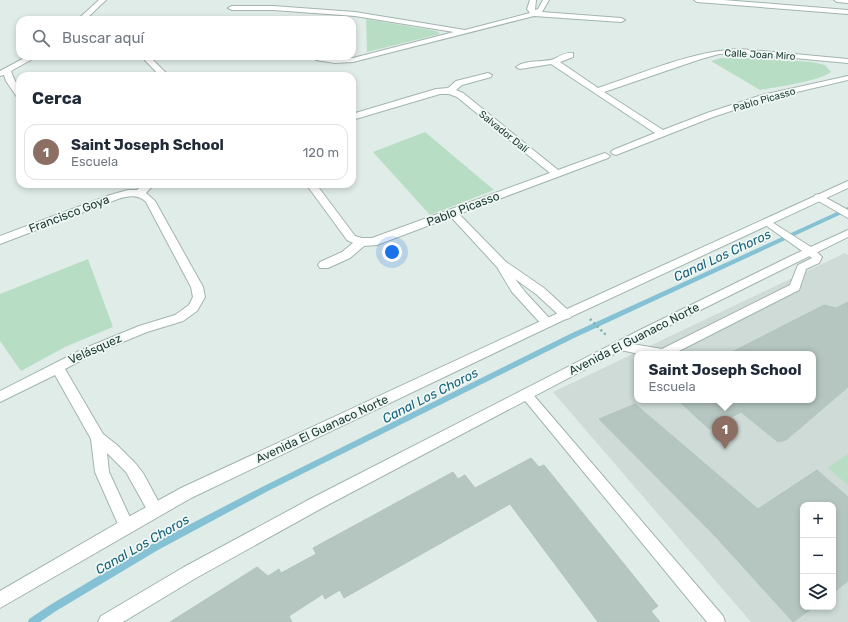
<!DOCTYPE html>
<html lang="es">
<head>
<meta charset="utf-8">
<style>
  body { margin:0; font-family:Rubik,sans-serif; background:#f2f2f3; color:#1f2937 }
  .controls { position:absolute; right:12px; bottom:12px; display:grid; overflow:hidden; border-radius:8px; box-shadow:0 2px 6px #0003 }
  .controls button { width:36px; height:36px; display:grid; place-items:center; padding:0; border:0; border-bottom:1px solid #e0e1e3; background:#fff; color:#1f2937; font:20px sans-serif }
  .you { position:absolute; left:392px; top:252px; width:14px; height:14px; margin:-10px; border:3px solid #fff; border-radius:50%; background:#1a73e8; box-shadow:0 0 0 6px #1a73e833 }
  .badge { display:grid; place-items:center; width:26px; height:26px; border-radius:50%; background:#815442; color:#fff; font-size:13px; font-weight:700 }
  .pin { position:absolute; translate:-50% -33px; filter:drop-shadow(0 1px 2px #0008) }
  .pin::after { content:''; position:absolute; top:21px; width:14px; height:12px; background:inherit; clip-path:polygon(0 0,100% 0,50% 100%) }
  .popup { position:absolute; left:634px; top:351px; width:182px; height:52px; box-sizing:border-box; display:grid; place-content:center; border-radius:8px; background:#fff; filter:drop-shadow(0 1px 3px #0005); font-size:13px; white-space:nowrap; color:#747a83 }
  .popup b { font-size:15px; color:#1f2937 }
  .popup::after { content:''; position:absolute; left:50%; top:100%; margin-left:-8px; border:8px solid transparent; border-top-color:#fff }
  .list { margin:0; padding:0; list-style:none }
  h2 { display:flex; justify-content:space-between; align-items:center; height:52px; margin:0; padding:0 16px; font-size:17px }
  h2 small { font-size:13px; font-weight:400; color:#747a83 }
  .list li { display:grid; grid-template-columns:26px 1fr auto; gap:12px; align-items:center; box-sizing:border-box; height:56px; margin:0 8px 8px; padding:0 8px; border:1px solid #e0e1e3; border-radius:12px }
  .list b { display:block; font-size:15px; white-space:nowrap }
  .list p { margin:0; font-size:13px; white-space:nowrap; color:#747a83 }
  .list em { font-size:13px; font-style:normal; color:#747a83 }
  .icon { flex:none; width:22px; height:22px; fill:none; stroke:currentColor; stroke-width:2; stroke-linecap:round; stroke-linejoin:round }
  .map { position:relative; flex:none; width:848px; height:622px; overflow:hidden }
  .search { position:absolute; background:#fff; box-shadow:0 2px 6px #0003; left:16px; top:16px; width:340px; height:44px; display:flex; align-items:center; gap:10px; box-sizing:border-box; padding:0 14px; border-radius:12px; color:#747a83; font-size:15px }
  .panel { position:absolute; background:#fff; box-shadow:0 2px 6px #0003; left:16px; top:72px; width:340px; height:116px; border-radius:12px }
  .map>svg:first-child { display:block }
  .built { fill:#cedbd6; fill-rule:evenodd }
  .green { fill:#b7dec5 }
  .lines { fill:none; stroke-linecap:round; stroke-linejoin:round }
  .stream { fill:#84c1d4; fill-rule:evenodd }
  .building { fill:#b5c6c1; stroke:#b2c5bf }
  .service-casing { stroke:#a3b4af; stroke-width:2 }
  .minor-casing { stroke:#a3b4af; stroke-width:2 }
  .tertiary-casing { stroke:#a3b4af; stroke-width:2 }
  .path { stroke:#7eb1a6; stroke-width:2.5; stroke-dasharray:2 3; stroke-linecap:butt }
  .service { fill:#fff; fill-rule:evenodd }
  .minor { fill:#fff; fill-rule:evenodd }
  .tertiary { fill:#fff; fill-rule:evenodd }
  .labels { text-anchor:middle; stroke-width:3.5; stroke-linejoin:round; paint-order:stroke }
  .far-street-label { font-size:10px; fill:#203d37; stroke:#f0f8f5 }
  .street-label { font-size:12px; fill:#203d37; stroke:#f0f8f5 }
  .water-label { font-size:13px; font-style:italic; fill:#17627b; stroke:#f0f8f5 }
</style>
</head>
<body>
<div class="map">
<svg width="848" height="622" viewBox="0 0 848 622">
  <rect width="100%" height="100%" fill="#e0ece7"/>
  <path class="built" d="M845,253L848,255V622H751L553,392ZM637,354H813V400H637ZM803,505H833V607H803Z"/>
  <g class="green">
    <path d="M366,19L437,31L440,34L367,52Z"/>
    <path d="M739,57L812,62L825,65L831,72C820,81 777,87 760,90L711,61L721,58Z"/>
    <path d="M425,132L494,190L430,215L373,152Z"/>
    <path d="M88,259L113,327L65,347L21,371L0,341V294Z"/>
    <path d="M848,454V485L828,468Z"/>
  </g>
  <g class="lines">
    <path class="stream" d="M848,207V211L574,338L268,491L158,550L56,611L40,622H28L29,619L50,605L152,544L262,487L570,334Z"/>
  </g>
  <g class="building">
    <path d="M848,302V387L786,440L778,442L741,412L709,429L678,400H813V354H728L824,305L836,308Z"/>
    <path d="M635,404L758,509L817,470L848,497V581L833,593V505H803V607H814L793,622L716,537L599,419Z"/>
    <path d="M531,458L539,467L544,465L658,606L651,611L660,622H598L510,504L344,598L340,590L325,599L323,594L289,616L292,622H170L257,567L268,576L279,569L281,573L316,554L313,548L453,472L458,479L465,475L475,488Z"/>
  </g>
  <g class="lines">
    <defs>
      <g id="service">
        <path d="M767,219L814,249L822,257L819,263L806,269L799,290L673,354H639L616,349L614,346L616,343L620,342L662,349L790,285L798,265L812,258L764,224L762,222L764,220Z"/>
        <path d="M526,389L530,391L723,616L725,622H707L522,397L520,394L522,391Z"/>
      </g>
      <g id="minor">
        <path d="M99,0H106L85,20H77Z"/>
        <path d="M530,0H536L535,10L538,9L543,0H549L542,12L621,18L625,20L621,22L534,16L353,62L335,63L316,60L315,58L318,56L335,59L353,58L454,32L355,16L273,10H232L228,8L232,6H273L355,12L465,30L530,13L527,9Z"/>
        <path d="M694,0H723L848,10V14L697,2Z"/>
        <path d="M834,0H848V3L837,2Z"/>
        <path d="M740,49L848,59V63L740,53L719,54L701,59L604,92L663,130L707,113L762,95L848,76V80L767,99L713,117L616,155L613,154L611,152L613,150L655,133L551,64L520,69L516,67C526,59 543,63 554,59C560,56 566,52 573,53V57L560,62L598,88C644,73 691,51 740,49Z"/>
        <path d="M28,56H38L11,71C14,81 20,87 20,98L17,97L6,81L4,75L0,76V71Z"/>
        <path d="M141,56H149L169,76H160Z"/>
        <path d="M488,73L492,75L491,77L462,85L456,90L463,93L558,170L602,154L605,153L610,156L608,158L459,214L506,262L544,288L570,312L572,315L570,318L566,319L562,318L536,294L515,279L526,293L551,320L553,323L551,326L547,327L543,326L512,292L497,267L451,217L377,245L364,246L350,258L328,268H320L318,265L320,262L342,252L353,243L347,240L306,184H316L355,236L362,238H372L550,173L457,97L449,94H440L352,120V114L436,89L448,88L456,81Z"/>
        <path d="M143,184H154L146,193L155,201L203,287L205,297L197,311L183,321L147,332L91,355L65,369L103,434L117,445L136,464L143,473L163,510L160,515L155,517L150,515L126,472L107,453L109,472L134,526L131,531L126,533L121,531L95,472L91,439L55,375L0,402V391L83,349L139,326L175,315L189,305L193,297L191,287L146,202C138,194 128,196 118,199L0,244V236L110,195L128,190H137Z"/>
        <path d="M819,194L848,210V218L815,199L814,197L815,195Z"/>
        <path d="M848,230V237L650,335L322,508L196,578L123,622H98L101,616L184,567L312,498L642,329L793,255Z"/>
      </g>
      <path id="tertiary" d="M848,181V188L551,326L191,498L0,608V591L121,521L181,488L543,320Z"/>
    </defs>
    <use href="#service" class="service-casing"/>
    <use href="#minor" class="minor-casing"/>
    <use href="#tertiary" class="tertiary-casing"/>
    <path class="path" d="M590,319L606,335"/>
    <use href="#service" class="service"/>
    <use href="#minor" class="minor"/>
    <use href="#tertiary" class="tertiary"/>
  </g>
  <g class="labels">
    <g class="far-street-label">
      <text transform="translate(760 54) rotate(3)" y="4">Calle Joan Miro</text>
      <text transform="translate(764 99) rotate(-16)" y="4">Pablo Picasso</text>
      <text transform="translate(504 131) rotate(39)" y="4">Salvador Dalí</text>
    </g>
    <g class="street-label">
      <text transform="translate(463 209) rotate(-21)" y="4">Pablo Picasso</text>
      <text transform="translate(69 214) rotate(-21)" y="4">Francisco Goya</text>
      <text transform="translate(634 339) rotate(-27)" y="4">Avenida El Guanaco Norte</text>
      <text transform="translate(95 349) rotate(-24)" y="4">Velásquez</text>
      <text transform="translate(322 429) rotate(-25)" y="4">Avenida El Guanaco Norte</text>
    </g>
    <g class="water-label">
      <text transform="translate(722 255) rotate(-25)" y="5">Canal Los Choros</text>
      <text transform="translate(430 395) rotate(-27)" y="5">Canal Los Choros</text>
      <text transform="translate(142 544) rotate(-30)" y="5">Canal Los Choros</text>
    </g>
  </g>
</svg>
<div class="controls">
<button>+</button>
<button>−</button>
<button><svg class="icon" aria-label="layers" viewBox="0 0 24 24"><path d="M12 4l9 5-9 5-9-5zM3 14l9 5 9-5"/></svg></button>
</div>
<div class="you"></div>
<div class="pin badge" style="left:725px;top:449px;background:#8d6e63">1</div>
<div class="popup"><b>Saint Joseph School</b>Escuela</div>
<div class="search"><svg class="icon" aria-label="search" viewBox="0 0 24 24"><circle cx="10" cy="10" r="6"/><path d="M15 15l6 6"/></svg>Buscar aquí</div>
<section class="panel">
<h2>Cerca<small></small></h2>
<ul class="list">
<li><span class="badge" style="background:#8d6e63">1</span><div><b>Saint Joseph School</b><p>Escuela</p></div><em>120 m</em></li>
</ul>
</section>
</div>
</body>
</html>
